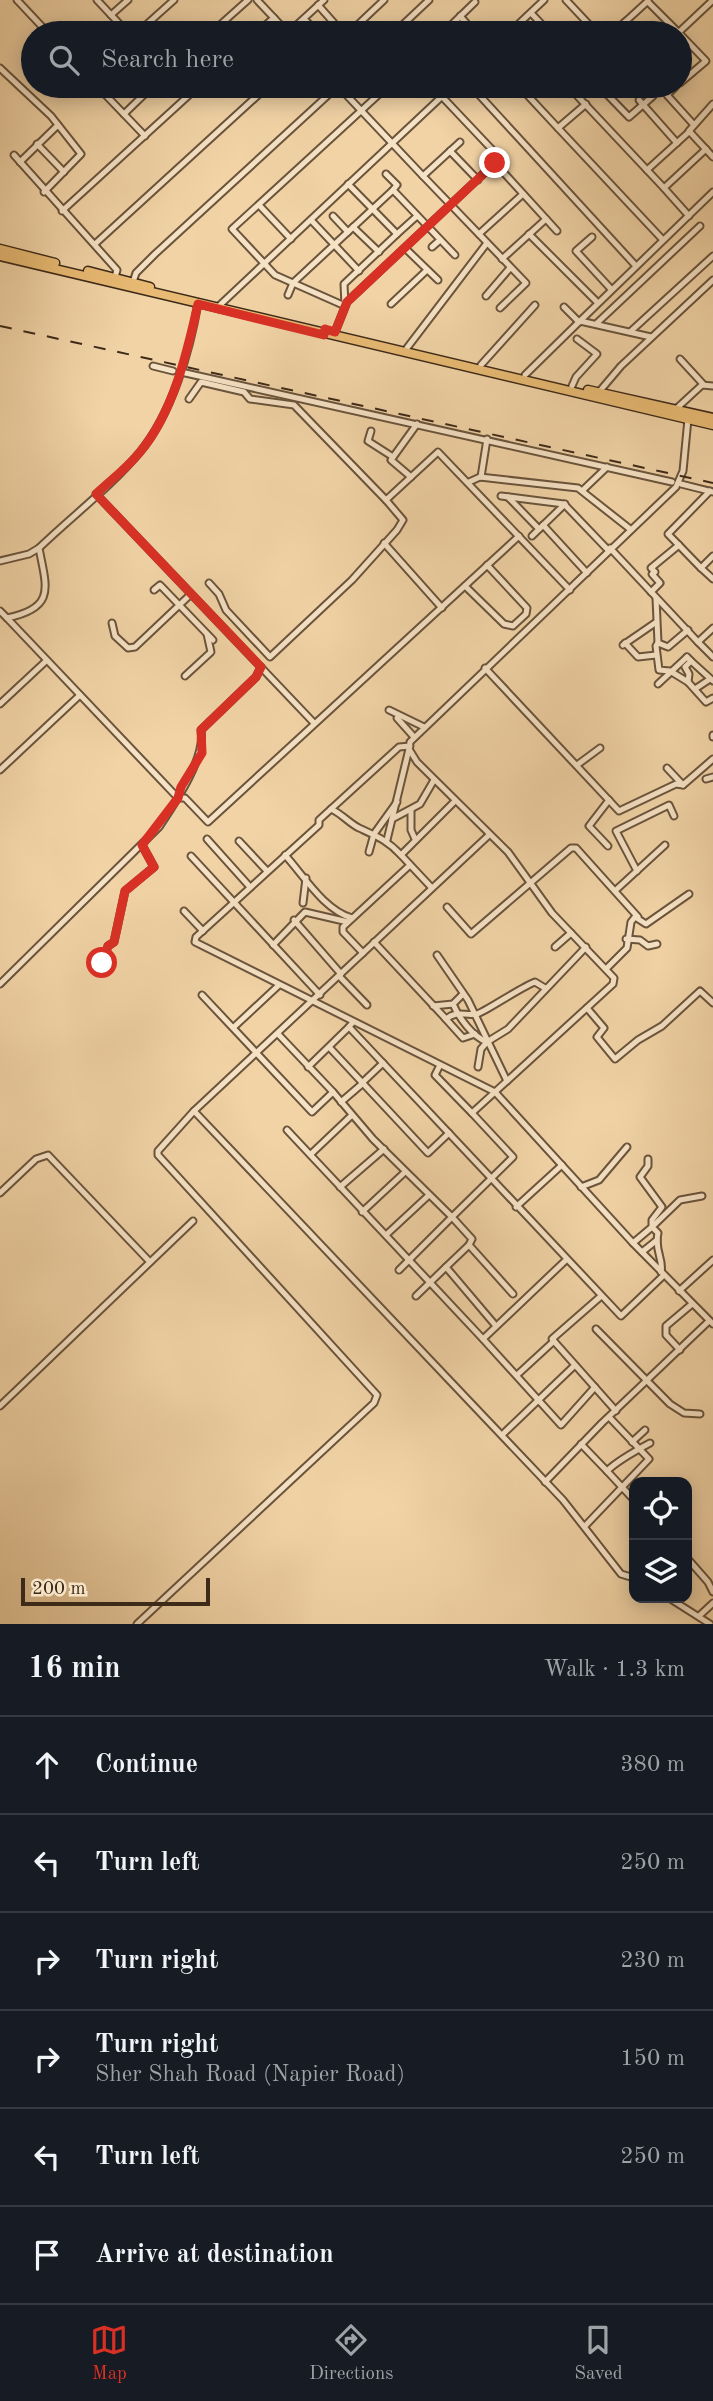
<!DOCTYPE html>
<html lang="en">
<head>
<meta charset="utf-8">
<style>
  body { margin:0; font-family:"Old Standard TT",serif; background:#20242c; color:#f1f3f6 }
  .controls { position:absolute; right:21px; bottom:21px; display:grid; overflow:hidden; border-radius:14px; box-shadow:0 4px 18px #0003 }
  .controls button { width:63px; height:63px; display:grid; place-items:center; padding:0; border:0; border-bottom:2px solid #363941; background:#171b24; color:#f1f3f6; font:35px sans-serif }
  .scale { position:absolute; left:21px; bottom:18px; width:189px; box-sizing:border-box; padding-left:7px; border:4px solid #3d2a19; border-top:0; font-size:19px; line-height:24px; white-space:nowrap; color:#3d2a19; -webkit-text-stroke:5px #f6e2c5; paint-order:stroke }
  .stop { position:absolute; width:21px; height:21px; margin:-16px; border:5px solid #d93025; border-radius:50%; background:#fff }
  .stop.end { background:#d93025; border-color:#fff; box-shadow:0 2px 7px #0008 }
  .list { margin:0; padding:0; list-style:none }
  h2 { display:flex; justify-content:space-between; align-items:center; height:91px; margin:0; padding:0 28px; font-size:30px }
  h2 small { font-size:23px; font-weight:400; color:#9ea1a6 }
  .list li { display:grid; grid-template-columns:46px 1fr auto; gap:21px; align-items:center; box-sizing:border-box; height:98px; padding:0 28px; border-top:2px solid #363941 }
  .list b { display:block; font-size:26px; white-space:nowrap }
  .list p { margin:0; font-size:23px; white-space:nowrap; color:#9ea1a6 }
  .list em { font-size:23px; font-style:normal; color:#9ea1a6 }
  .icon { flex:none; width:38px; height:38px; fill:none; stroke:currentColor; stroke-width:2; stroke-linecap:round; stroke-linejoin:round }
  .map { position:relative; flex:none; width:713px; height:1624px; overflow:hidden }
  .search { position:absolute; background:#171b24; box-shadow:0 4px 18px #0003; left:21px; right:21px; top:21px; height:77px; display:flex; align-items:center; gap:18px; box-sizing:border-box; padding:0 24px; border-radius:38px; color:#9ea1a6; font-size:26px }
  .sheet { height:679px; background:#171b24 }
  nav { display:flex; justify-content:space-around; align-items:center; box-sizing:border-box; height:98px; border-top:2px solid #363941; background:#171b24; font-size:19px; color:#9ea1a6 }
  nav a { display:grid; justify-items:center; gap:4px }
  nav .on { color:#d93025 }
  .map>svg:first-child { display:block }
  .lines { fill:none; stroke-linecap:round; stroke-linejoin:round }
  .minor-casing { stroke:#6a543c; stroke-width:9 }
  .primary-casing { stroke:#3d2a19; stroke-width:11 }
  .minor { stroke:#f6e2c5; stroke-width:5 }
  .primary { stroke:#e8ba73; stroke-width:8 }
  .rail { stroke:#3d2a19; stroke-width:2; stroke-dasharray:12 12; stroke-linecap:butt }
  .route { stroke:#d93025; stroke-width:9 }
</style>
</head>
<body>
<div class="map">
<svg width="713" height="1624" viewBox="0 0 713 1624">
  <rect width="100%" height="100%" fill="#f1d3a6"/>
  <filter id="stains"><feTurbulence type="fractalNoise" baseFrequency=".00286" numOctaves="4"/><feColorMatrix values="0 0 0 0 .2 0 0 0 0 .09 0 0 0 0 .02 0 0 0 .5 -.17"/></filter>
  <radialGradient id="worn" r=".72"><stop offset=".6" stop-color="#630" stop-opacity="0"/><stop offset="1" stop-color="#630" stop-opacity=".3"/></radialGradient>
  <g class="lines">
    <defs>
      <g id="minor">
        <path d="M17,0L48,33"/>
        <path d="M97,0L128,33"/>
        <path d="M566,0L597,33"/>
        <path d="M648,2L679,33"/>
        <path d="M318,5L334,23"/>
        <path d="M531,13L550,33"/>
        <path d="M111,15L128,0"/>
        <path d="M460,16L475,33"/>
        <path d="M274,18L288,33"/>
        <path d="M304,19L318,33"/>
        <path d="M625,22L648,1"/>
        <path d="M137,33L174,0"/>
        <path d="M211,33L248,0"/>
        <path d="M256,33L274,18L257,0"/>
        <path d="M288,33L324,0"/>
        <path d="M349,33L384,0"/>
        <path d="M394,33L429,0"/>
        <path d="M443,33L475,2"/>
        <path d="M509,33L544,0"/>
        <path d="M612,33L625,22L635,33"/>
        <path d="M678,33L713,0"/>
        <path d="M680,34L706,61L680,83"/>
        <path d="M0,68L51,116L81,154L44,192"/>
        <path d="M97,86L145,136"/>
        <path d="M338,86L423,176"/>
        <path d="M471,86L636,266"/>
        <path d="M519,86L558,128"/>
        <path d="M568,86L664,188"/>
        <path d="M599,86L629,117L653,96L644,86"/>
        <path d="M676,86L667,95L694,125"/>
        <path d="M639,100L677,143"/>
        <path d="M586,104L558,128L663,240"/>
        <path d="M713,104L689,131L713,157"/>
        <path d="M124,114L153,86"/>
        <path d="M460,142L423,176L526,283L500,308"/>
        <path d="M37,144L64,172"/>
        <path d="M450,151L478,180"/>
        <path d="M14,155L117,270L115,277"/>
        <path d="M20,162L58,125"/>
        <path d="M495,163L557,231"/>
        <path d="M647,170L690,131"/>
        <path d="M386,174L397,185L393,190L455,255"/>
        <path d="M348,184L397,234L417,216"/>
        <path d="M259,205L291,239"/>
        <path d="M62,211L199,86"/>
        <path d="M333,216L348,232"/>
        <path d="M689,216L664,188L706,149"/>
        <path d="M311,220L359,271"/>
        <path d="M353,227L379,252"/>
        <path d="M479,234L523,194"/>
        <path d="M529,234L597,302"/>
        <path d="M592,237L576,251L611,289"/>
        <path d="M95,244L268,86"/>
        <path d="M432,247L440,240"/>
        <path d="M406,249L438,280"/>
        <path d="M502,259L546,219"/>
        <path d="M133,282L136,273L155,254L338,86"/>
        <path d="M288,295L293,283L393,190"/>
        <path d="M486,296L510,268"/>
        <path d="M391,304L427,270"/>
        <path d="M220,305L453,86"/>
        <path d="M345,306L275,275L232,229L388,86"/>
        <path d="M345,306L344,284L397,234"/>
        <path d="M564,307L579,322L713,192"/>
        <path d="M596,324L700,226"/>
        <path d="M335,332L347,302L500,158L432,86"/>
        <path d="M630,332L713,256"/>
        <path d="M407,348L487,243"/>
        <path d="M680,359L703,384"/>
        <path d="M481,365L535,305"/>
        <path d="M153,366L173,371"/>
        <path d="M181,372L672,482"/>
        <path d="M525,375L580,321L651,337"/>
        <path d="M572,386L576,377L597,354L577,339"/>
        <path d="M599,392L621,366L713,280"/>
        <path d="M189,399L201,382L244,392L250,399L294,405L386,500"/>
        <path d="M676,409L702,385L713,386"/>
        <path d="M371,431L368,441L393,457"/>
        <path d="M411,477L391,460L417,424"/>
        <path d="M481,477L487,439"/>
        <path d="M469,482L480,477L578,488L630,529"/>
        <path d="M681,484L713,492"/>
        <path d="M583,490L607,467"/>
        <path d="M96,494L314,723"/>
        <path d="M501,496L564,504L609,551"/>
        <path d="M508,497L539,529"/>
        <path d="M543,525L587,573"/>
        <path d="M532,536L565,504"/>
        <path d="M384,543L442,608"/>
        <path d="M610,548L698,642L713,628"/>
        <path d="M713,556L701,568L713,579"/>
        <path d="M0,561L29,554L39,548C72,516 111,487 140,452C172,413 190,351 198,303"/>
        <path d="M701,568L668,534L710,491"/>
        <path d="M209,583L219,594L226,610L270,657L352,580L397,530L403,520L386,500L438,452L570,590"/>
        <path d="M465,586L504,624L513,626L526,614L527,608L487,565"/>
        <path d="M154,590L160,585L213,640"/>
        <path d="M651,592L660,583L652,574L655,572L651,568L679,545"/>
        <path d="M656,598L658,643"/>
        <path d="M0,611L7,618C57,608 46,586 39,548"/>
        <path d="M7,618L178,798H185L208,822L519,536"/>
        <path d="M112,623L115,636L128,648L135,647L191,594"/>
        <path d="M688,630L668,647L658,643L656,646L659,670L670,671L688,682"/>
        <path d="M698,642L713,657"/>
        <path d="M625,643L638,657L656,655"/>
        <path d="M623,645L655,623"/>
        <path d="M687,657L691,661L685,667L689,674L688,682L706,702L713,698"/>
        <path d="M691,661L713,681"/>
        <path d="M485,668L619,811L676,784L683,785L713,759"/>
        <path d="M185,676L211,652L207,634"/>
        <path d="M658,684L687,657"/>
        <path d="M695,689L710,679"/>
        <path d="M0,704L46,661"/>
        <path d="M389,710L424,727"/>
        <path d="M397,718L414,737"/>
        <path d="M713,735V737"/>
        <path d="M410,746L399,747L319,820V825L196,937L195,942L495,1092L633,1243L713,1324"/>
        <path d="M577,765L600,748"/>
        <path d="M667,768L683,785"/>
        <path d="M0,770L80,695"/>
        <path d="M706,779L713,777"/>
        <path d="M331,809C342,814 349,823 359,828C376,836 387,840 401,855L455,801"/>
        <path d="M411,810V830L415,839"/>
        <path d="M392,819L420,804L434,780"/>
        <path d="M207,839L250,887"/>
        <path d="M387,840L409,749"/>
        <path d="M239,841L267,871"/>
        <path d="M608,846L589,826L609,800"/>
        <path d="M369,852L374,834L397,802"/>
        <path d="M285,855C304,876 324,910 352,918"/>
        <path d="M401,855L431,887"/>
        <path d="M191,856L320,995"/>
        <path d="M637,871L616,831L669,805L674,816"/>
        <path d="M617,889L665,845"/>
        <path d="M303,903L306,878"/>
        <path d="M447,907L471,934L571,848H576L638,917"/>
        <path d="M184,911L203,931"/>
        <path d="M294,920L341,974"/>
        <path d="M626,939L640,940L648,946L657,944"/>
        <path d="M374,942L446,1019C457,1010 464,1016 477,1014C485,1012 521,987 535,982L545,988"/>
        <path d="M273,945L305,912L348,922"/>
        <path d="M555,947L571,933"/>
        <path d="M363,953L343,932V927L410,865"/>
        <path d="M437,955L468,1000L507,1081"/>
        <path d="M102,963L108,946L114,942L125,891L154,867L142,845"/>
        <path d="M606,969L627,948L631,922L635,917L646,924L689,894"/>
        <path d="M339,976L367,1005"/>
        <path d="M0,984L159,827C175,803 206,758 201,730L256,677L261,667"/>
        <path d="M202,995L312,1112L333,1092L373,1139L452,1217L399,1270"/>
        <path d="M453,1004C459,1018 473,1037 487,1042"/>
        <path d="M433,1006L453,1004L463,994"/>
        <path d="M587,1008L604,1028L597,1037L615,1059L638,1040L662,1026L700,991L713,1003"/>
        <path d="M445,1018L463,1038L475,1034"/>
        <path d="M353,1022L349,1027L621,1316L664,1275"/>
        <path d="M234,1027L279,985"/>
        <path d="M278,1034L333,1092"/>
        <path d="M329,1047L428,1153L449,1133"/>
        <path d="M440,1065L435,1075L472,1113"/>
        <path d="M308,1067L349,1027"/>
        <path d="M478,1067L481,1049L487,1042L508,1029L586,947"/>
        <path d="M363,1082L383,1063"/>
        <path d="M341,1102L362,1084"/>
        <path d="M194,1111L563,1500L621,1574L634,1578"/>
        <path d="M287,1130L483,1339"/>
        <path d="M311,1154L352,1115"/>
        <path d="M340,1187L384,1149"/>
        <path d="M581,1187L599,1180L627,1147"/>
        <path d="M0,1193L36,1159L48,1155L150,1262"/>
        <path d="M516,1207L562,1165"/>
        <path d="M362,1212L405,1172"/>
        <path d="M386,1235L429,1195"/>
        <path d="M633,1243L652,1227V1220L662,1207L640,1177L648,1166V1159"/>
        <path d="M469,1245L446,1267L496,1326"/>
        <path d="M642,1252L657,1240"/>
        <path d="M566,1260L483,1339L561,1425L595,1387"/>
        <path d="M661,1272C664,1259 654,1251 658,1233L652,1227L680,1200L702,1196"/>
        <path d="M679,1291L713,1260"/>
        <path d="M513,1294L469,1245L472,1239L452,1217L513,1157L472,1113L613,984L614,978L552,913L508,852L417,762L409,749L410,742L676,487L683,471L688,419"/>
        <path d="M416,1296L446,1267"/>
        <path d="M600,1297L552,1339L616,1411"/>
        <path d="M596,1329L670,1404L684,1413L700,1414"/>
        <path d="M680,1350L666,1335V1326L692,1304"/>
        <path d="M517,1375L554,1341"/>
        <path d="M0,1406L193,1221"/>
        <path d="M502,1435L575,1365"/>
        <path d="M632,1442L645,1430"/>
        <path d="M581,1444L607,1471C616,1462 637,1450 650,1443"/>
        <path d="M607,1471L634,1500"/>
        <path d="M545,1482L602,1423L709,1321"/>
        <path d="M585,1526L649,1459L609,1417"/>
        <path d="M687,1558L708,1582L713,1592"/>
        <path d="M669,1598L710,1624"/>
        <path d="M699,1616L713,1603"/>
        <path d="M137,1624L374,1403L377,1395L158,1155V1151L194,1111L489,835"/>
      </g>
      <g id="primary">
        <path d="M0,249L55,263"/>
        <path d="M0,256L713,425"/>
        <path d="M88,271L150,287"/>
        <path d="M588,390L713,418"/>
      </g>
    </defs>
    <use href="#minor" class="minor-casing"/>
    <use href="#primary" class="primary-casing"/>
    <use href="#minor" class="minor"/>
    <use href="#primary" class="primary"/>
    <path class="rail" d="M0,326L713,483"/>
  </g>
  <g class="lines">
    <path class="route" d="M102,963L108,946L114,942L125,891L154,867L142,845L178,798L181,787L202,753L201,730L256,677L261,667L96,494C111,480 127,468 140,452C173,413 187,353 198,304L324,335L325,329L335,332L347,302L495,163"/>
  </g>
  <rect width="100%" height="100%" filter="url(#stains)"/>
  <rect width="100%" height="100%" fill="url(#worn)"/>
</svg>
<div class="controls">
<button><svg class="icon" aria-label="locate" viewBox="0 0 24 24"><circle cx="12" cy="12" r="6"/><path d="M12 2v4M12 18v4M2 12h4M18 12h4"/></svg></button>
<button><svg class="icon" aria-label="layers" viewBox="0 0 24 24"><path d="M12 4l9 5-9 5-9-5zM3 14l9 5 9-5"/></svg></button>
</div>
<div class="scale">200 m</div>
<div class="stop" style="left:102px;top:963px"></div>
<div class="stop end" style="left:495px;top:163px"></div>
<div class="search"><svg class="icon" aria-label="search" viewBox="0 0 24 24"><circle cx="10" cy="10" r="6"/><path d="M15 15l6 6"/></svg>Search here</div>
</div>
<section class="sheet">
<h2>16 min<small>Walk · 1.3 km</small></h2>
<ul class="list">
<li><svg class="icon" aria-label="ahead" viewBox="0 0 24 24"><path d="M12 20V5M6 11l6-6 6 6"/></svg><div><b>Continue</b></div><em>380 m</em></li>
<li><svg class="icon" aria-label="left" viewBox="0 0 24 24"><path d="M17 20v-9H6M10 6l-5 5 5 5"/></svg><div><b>Turn left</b></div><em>250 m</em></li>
<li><svg class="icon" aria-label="right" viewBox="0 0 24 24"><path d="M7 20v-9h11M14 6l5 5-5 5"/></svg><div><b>Turn right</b></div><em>230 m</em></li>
<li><svg class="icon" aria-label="right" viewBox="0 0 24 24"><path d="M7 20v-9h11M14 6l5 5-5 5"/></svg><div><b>Turn right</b><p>Sher Shah Road (Napier Road)</p></div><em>150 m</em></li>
<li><svg class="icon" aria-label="left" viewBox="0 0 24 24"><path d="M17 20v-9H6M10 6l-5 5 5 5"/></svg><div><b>Turn left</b></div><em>250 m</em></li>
<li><svg class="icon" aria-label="arrive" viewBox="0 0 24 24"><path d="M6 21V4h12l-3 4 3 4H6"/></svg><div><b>Arrive at destination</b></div></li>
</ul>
</section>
<nav>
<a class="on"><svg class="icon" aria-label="map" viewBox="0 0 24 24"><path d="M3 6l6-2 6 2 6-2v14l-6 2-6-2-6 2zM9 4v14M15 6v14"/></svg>Map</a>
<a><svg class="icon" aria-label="directions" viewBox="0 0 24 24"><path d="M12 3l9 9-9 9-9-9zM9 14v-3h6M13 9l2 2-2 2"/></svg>Directions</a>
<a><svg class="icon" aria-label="saved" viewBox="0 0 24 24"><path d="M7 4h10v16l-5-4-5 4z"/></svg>Saved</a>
</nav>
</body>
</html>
